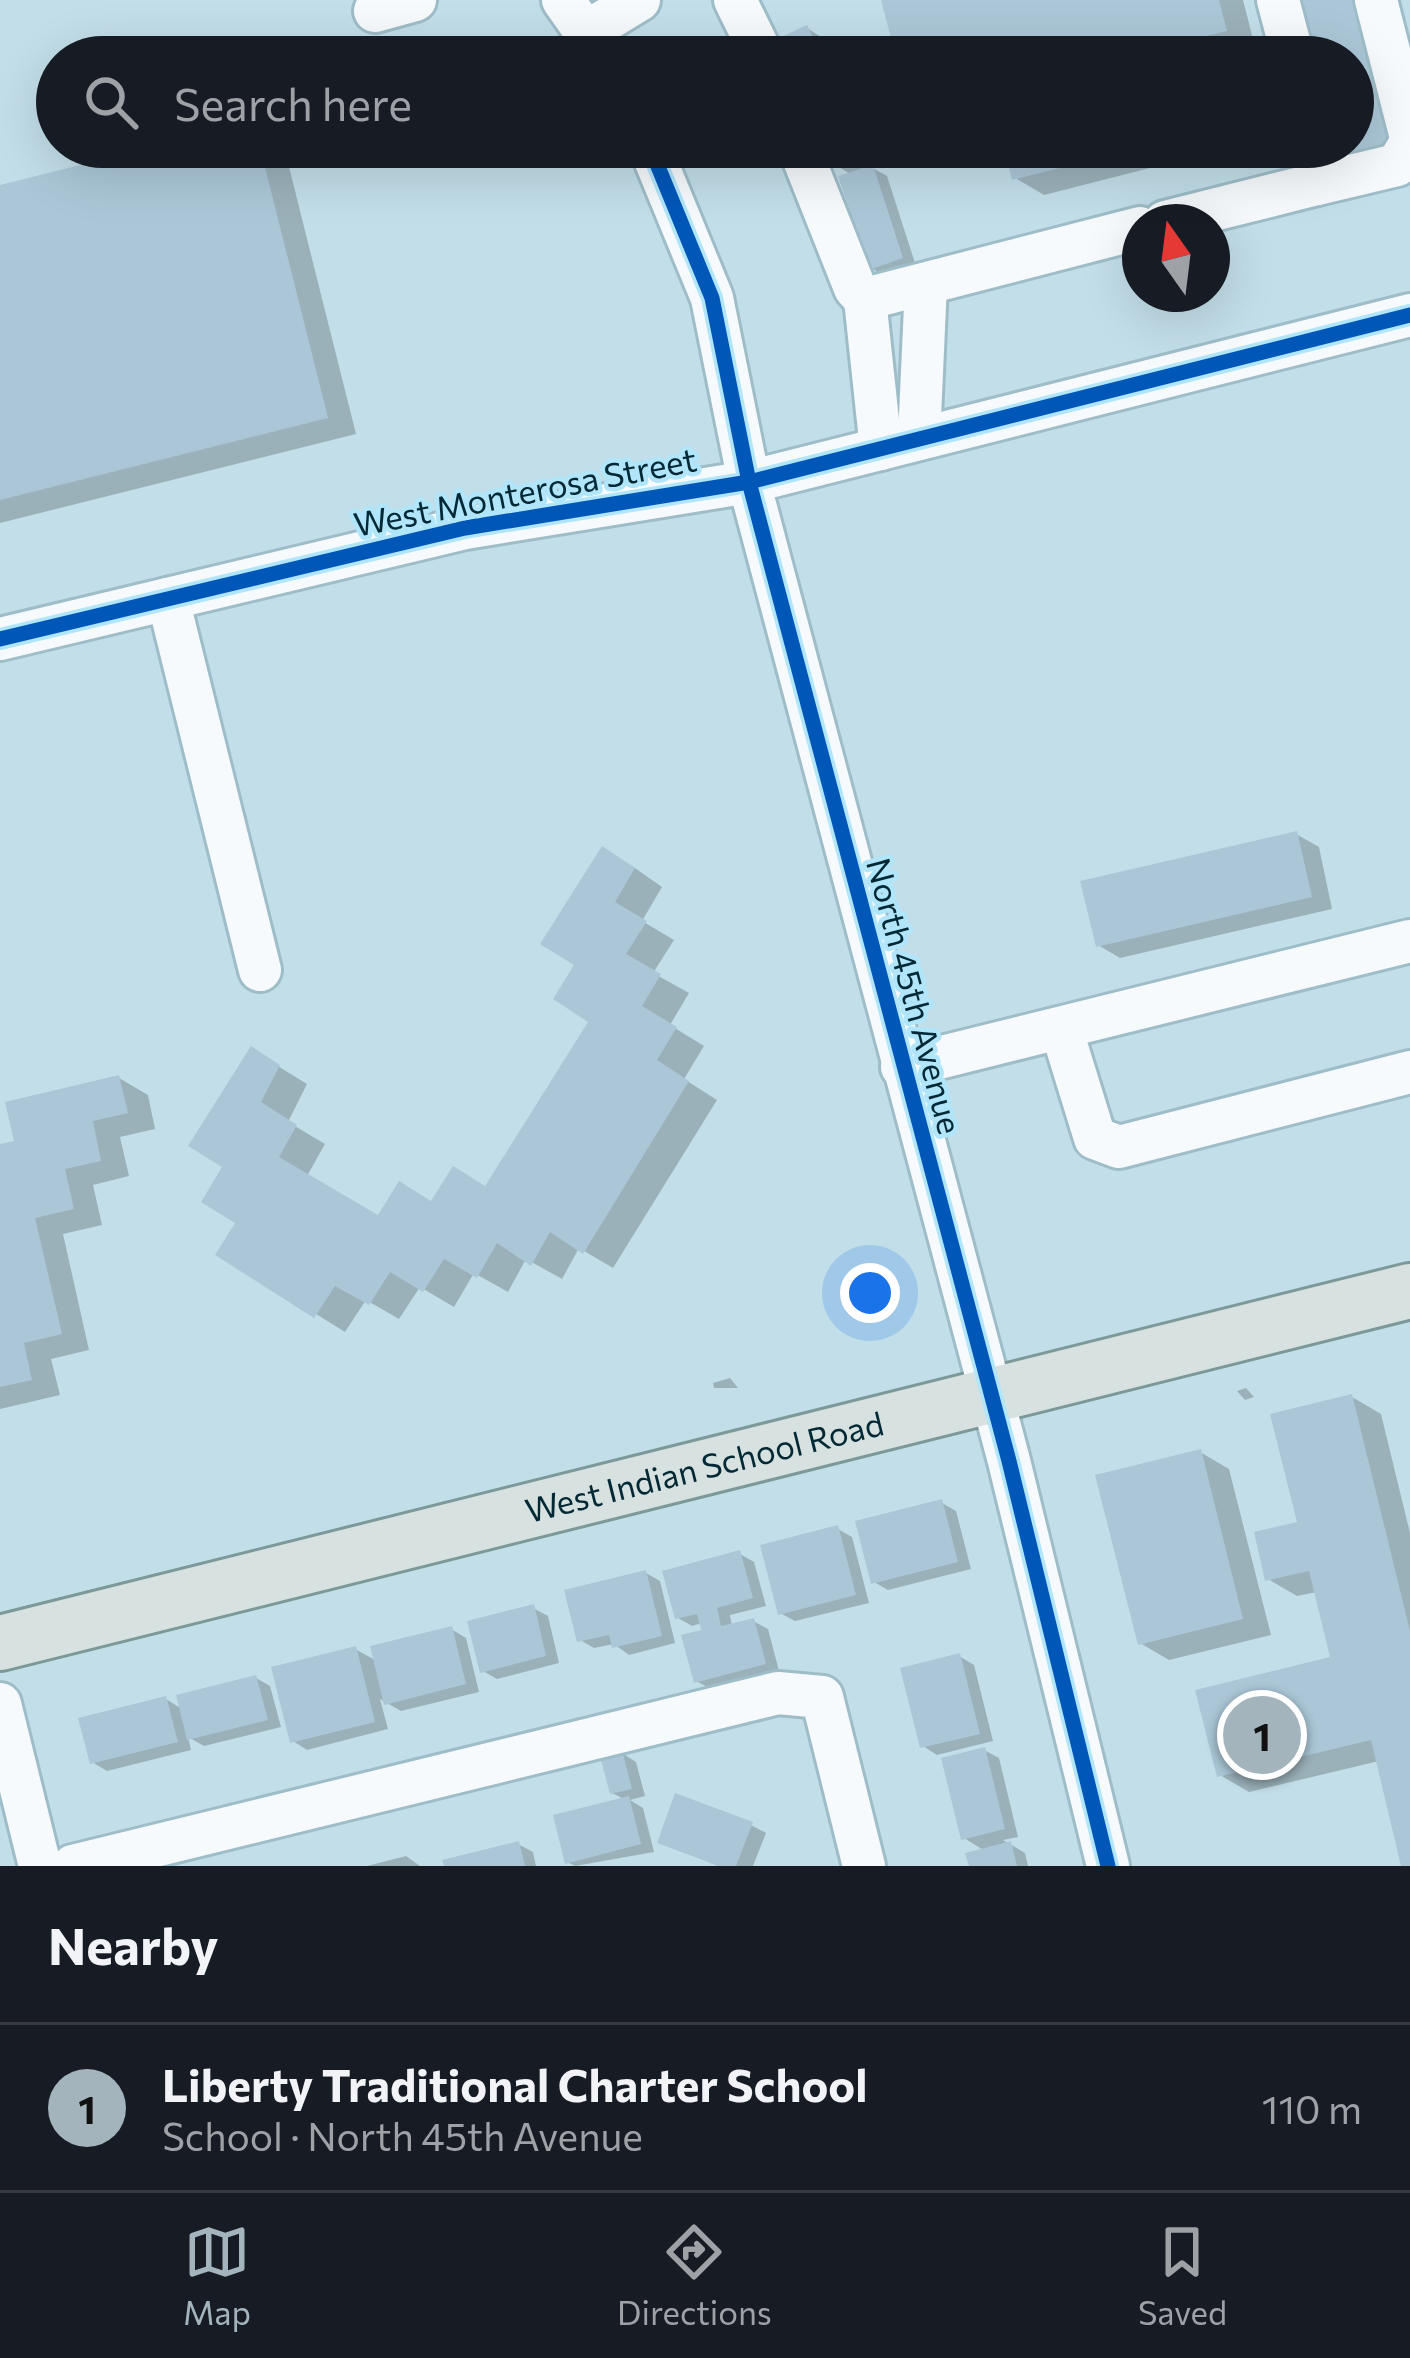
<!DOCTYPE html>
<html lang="en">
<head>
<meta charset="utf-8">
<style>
  body { margin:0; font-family:Commissioner,sans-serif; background:#242831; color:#f1f3f6 }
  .compass { position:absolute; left:1122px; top:204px; width:108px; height:108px; border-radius:50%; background:#171b24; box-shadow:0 12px 48px #0002; rotate:346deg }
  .you { position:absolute; left:870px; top:1293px; width:42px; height:42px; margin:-30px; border:9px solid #fff; border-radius:50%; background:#1a73e8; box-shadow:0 0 0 18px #1a73e833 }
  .badge { display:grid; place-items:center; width:78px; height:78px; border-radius:50%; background:#a3b4bc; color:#111; font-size:39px; font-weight:700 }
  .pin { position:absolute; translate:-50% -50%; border:6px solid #fff; box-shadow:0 3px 12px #0006 }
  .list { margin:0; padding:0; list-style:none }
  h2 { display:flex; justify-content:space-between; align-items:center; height:156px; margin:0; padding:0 48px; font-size:51px }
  h2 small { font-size:39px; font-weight:400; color:#9ea1a6 }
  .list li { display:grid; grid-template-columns:78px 1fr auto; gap:36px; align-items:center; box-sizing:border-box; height:168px; padding:0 48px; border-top:3px solid #363941 }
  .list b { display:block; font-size:45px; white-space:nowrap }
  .list p { margin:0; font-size:39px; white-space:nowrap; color:#9ea1a6 }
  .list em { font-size:39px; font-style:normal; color:#9ea1a6 }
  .icon { flex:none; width:66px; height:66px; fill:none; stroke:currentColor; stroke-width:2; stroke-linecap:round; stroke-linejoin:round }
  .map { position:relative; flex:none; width:1410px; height:1866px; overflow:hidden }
  .search { position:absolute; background:#171b24; box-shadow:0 12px 48px #0002; left:36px; right:36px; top:36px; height:132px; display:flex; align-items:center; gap:30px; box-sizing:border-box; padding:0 42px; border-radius:66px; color:#9ea1a6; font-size:45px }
  .sheet { height:324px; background:#171b24 }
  nav { display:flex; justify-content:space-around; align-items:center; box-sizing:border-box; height:168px; border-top:3px solid #363941; background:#171b24; font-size:33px; color:#9ea1a6 }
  nav a { display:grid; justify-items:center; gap:6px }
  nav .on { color:#a3b4bc }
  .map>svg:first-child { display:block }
  .shadow { fill:#0003 }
  .building { fill:#abc7d7 }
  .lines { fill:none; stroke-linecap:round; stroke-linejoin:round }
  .minor-casing { stroke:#9ebdc8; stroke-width:48 }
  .major-casing { stroke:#7c9899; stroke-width:60 }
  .minor { stroke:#f6fafc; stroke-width:42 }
  .major { stroke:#d6e1e0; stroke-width:54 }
  .cycleway-casing { stroke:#b1e5fa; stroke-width:22 }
  .cycleway { stroke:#0057b8; stroke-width:15 }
  .labels { text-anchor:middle; stroke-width:9; stroke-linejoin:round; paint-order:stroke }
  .street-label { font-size:33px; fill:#002835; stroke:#b1e5fa }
</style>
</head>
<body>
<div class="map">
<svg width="1410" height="1866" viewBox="0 0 1410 1866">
  <rect width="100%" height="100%" fill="#c2dee9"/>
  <g class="shadow">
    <path d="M884,0H1243L1255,47L1214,57H899Z"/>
    <path d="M1383,0L1410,160L1366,171L1337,155L1353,147V57Z"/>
    <path d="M807,28L821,37L831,57H786Z"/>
    <path d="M164,147H284L356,434L0,523V188Z"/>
    <path d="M828,147H874L880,161L869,166L887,176L916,266L885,276L871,268L852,175L837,166Z"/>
    <path d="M977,147H1194L1197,156L1044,195L1015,178L1008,154L994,157Z"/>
    <path d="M1296,834L1319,847L1332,909L1120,958L1098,945Z"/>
    <path d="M632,866L662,887L642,921L674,940L653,973L689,993L670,1025L704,1046L684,1079L717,1100L613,1268L579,1248L562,1279L526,1259L508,1292L474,1273L454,1307L420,1287L399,1319L366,1300L345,1332L220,1254L239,1222L226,1166L252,1050L307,1084L288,1122L325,1144L307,1176L379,1219L487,1189L592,1021L557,999Z"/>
    <path d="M119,1078L148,1095L155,1129L120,1137L129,1176L93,1185L102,1225L63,1234L89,1350L51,1359L60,1395L0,1409V1148L18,1143Z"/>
    <path d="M730,1378L738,1388H714L713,1383Z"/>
    <path d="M1246,1388L1254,1397L1245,1400L1237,1391Z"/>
    <path d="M1352,1397L1381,1414L1410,1533V1866H1404L1379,1761L1249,1792L1220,1775L1333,1660L1317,1592L1297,1596L1268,1579L1300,1524Z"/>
    <path d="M1200,1452L1229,1469L1271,1635L1169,1660L1140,1643Z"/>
    <path d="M942,1503L956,1511L971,1569L888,1590L874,1582Z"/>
    <path d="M838,1529L852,1537L869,1603L795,1621L780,1613Z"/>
    <path d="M740,1554L754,1562L766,1606L730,1615L732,1626L753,1621L768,1629L779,1671L711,1689L696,1681L702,1623L692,1626L678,1618Z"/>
    <path d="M646,1573L660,1581L675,1643L629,1655L614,1644L594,1648L580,1640Z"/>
    <path d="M533,1608L548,1616L559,1663L497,1679L483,1671Z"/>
    <path d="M451,1629L466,1638L479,1692L401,1711L380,1699L388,1729L307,1750L293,1741L355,1649L377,1661Z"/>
    <path d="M959,1656L974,1665L993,1741L937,1755L923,1746Z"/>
    <path d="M256,1678L270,1686L281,1727L204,1746L188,1737L191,1750L107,1771L92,1762L166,1699L182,1709Z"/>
    <path d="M984,1750L999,1758L1018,1837L1003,1840L1025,1853L1028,1866H972L985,1851L964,1838Z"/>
    <path d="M622,1753L636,1762L645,1796L630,1800L643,1808L654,1852L575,1866L567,1862L626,1800L612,1793Z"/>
    <path d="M751,1825L766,1833L753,1866H718L661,1842Z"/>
    <path d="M518,1844L533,1852L536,1866H447Z"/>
    <path d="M406,1856L420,1866H367Z"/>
  </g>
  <g class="building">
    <path d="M881,0H1219L1227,31L1186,41L1191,57H896Z"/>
    <path d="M1294,0H1359L1395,141L1334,157L1332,147H1353V57H1309Z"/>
    <path d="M807,25L822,57H783L775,40Z"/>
    <path d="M152,147H260L328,418L0,500V185Z"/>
    <path d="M825,147H865L868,152L835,168Z"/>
    <path d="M1004,147H1134L1135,149L1012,180Z"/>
    <path d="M873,165L903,258L869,270L838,176Z"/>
    <path d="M1297,831L1312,897L1096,947L1080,881Z"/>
    <path d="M602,846L635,868L615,902L647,921L626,954L661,974L642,1006L677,1027L657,1060L689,1081L583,1254L550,1232L531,1266L497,1243L477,1278L444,1259L423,1292L390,1272L369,1305L335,1286L314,1318L215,1255L235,1223L201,1202L222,1167L188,1146L251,1046L280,1065L261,1102L297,1125L279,1157L378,1215L399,1181L431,1201L453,1166L485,1186L588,1022L553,999L574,965L540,944Z"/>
    <path d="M119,1075L128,1113L93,1121L101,1161L65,1169L74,1209L35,1218L62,1334L24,1343L32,1380L0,1387V1144L14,1141L5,1102Z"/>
    <path d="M1352,1394L1410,1631V1866H1401L1371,1740L1217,1777L1195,1690L1330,1657L1309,1571L1265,1581L1254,1532L1297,1522L1270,1414Z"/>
    <path d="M1201,1449L1243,1619L1138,1645L1095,1475Z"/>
    <path d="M942,1499L958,1562L871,1584L855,1521Z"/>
    <path d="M838,1525L856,1595L778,1615L760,1545Z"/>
    <path d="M740,1550L753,1598L717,1608L721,1626L754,1618L766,1664L694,1683L681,1635L701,1630L697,1614L675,1619L662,1571Z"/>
    <path d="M646,1570L662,1636L612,1648L609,1635L577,1642L564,1590Z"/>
    <path d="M534,1604L546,1656L480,1673L467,1621Z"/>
    <path d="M452,1626L466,1684L384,1705L370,1646Z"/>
    <path d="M356,1646L375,1722L290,1743L271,1667Z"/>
    <path d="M960,1653L980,1734L920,1748L900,1668Z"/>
    <path d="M256,1675L268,1720L187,1740L176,1695Z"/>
    <path d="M166,1696L178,1742L90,1764L78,1718Z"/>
    <path d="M985,1747L1005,1829L961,1840L941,1758Z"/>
    <path d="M622,1750L632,1789L610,1794L600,1756Z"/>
    <path d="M675,1793L753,1822L736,1866H719L657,1843Z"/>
    <path d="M629,1796L641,1844L565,1864L553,1815Z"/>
    <path d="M519,1841L525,1866H444L442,1860Z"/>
    <path d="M1011,1841L1017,1866H969L965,1853Z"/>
  </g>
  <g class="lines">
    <defs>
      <g id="minor">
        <path d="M563,0L603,57"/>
        <path d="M735,0L763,57"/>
        <path d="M1278,0L1293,57"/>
        <path d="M1376,0L1410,134"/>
        <path d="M375,11L415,0"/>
        <path d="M588,31L639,0"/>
        <path d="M650,147L712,298L749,482L1009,1461L1108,1866"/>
        <path d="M799,147L855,288L865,299L1140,228"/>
        <path d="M1317,184L1397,165L1410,144"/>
        <path d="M1165,222L1317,184L1315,147"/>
        <path d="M865,299L881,449"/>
        <path d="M919,438L926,284"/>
        <path d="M168,599L260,970"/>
        <path d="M0,639L465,528L749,482L1410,315"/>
        <path d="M1061,1028L1095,1138L1119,1147L1410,1072"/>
        <path d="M902,1067L1410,941"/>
        <path d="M0,1704L40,1866"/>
        <path d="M73,1866L778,1693L822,1697L864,1866"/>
      </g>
      <g id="major">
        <path id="s1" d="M0,1643L1410,1291"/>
      </g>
    </defs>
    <use href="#minor" class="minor-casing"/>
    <use href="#major" class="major-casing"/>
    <use href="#minor" class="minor"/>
    <use href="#major" class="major"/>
    <defs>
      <g id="cycleway">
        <path d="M650,147L712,298L749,482L1009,1461L1108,1866"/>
        <path d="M0,639L465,528L749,482L1410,315"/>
      </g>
    </defs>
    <use href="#cycleway" class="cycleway-casing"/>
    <use href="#cycleway" class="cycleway"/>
  </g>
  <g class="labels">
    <g class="street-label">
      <text transform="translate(525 492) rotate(-11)" y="12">West Monterosa Street</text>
      <text transform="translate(914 996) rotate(75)" y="12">North 45th Avenue</text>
      <text dy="12" stroke="none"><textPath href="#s1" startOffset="726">West Indian School Road</textPath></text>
    </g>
  </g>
</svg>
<svg class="compass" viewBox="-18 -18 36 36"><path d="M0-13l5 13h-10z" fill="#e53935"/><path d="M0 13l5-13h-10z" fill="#9ea1a6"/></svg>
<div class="you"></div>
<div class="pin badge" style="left:1262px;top:1735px">1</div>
<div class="search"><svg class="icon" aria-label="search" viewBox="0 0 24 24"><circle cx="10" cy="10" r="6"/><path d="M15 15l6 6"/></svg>Search here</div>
</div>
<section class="sheet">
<h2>Nearby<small></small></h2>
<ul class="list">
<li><span class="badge">1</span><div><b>Liberty Traditional Charter School</b><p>School · North 45th Avenue</p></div><em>110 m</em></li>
</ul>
</section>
<nav>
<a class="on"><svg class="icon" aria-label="map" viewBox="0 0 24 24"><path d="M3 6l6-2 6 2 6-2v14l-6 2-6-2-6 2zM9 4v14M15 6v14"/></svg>Map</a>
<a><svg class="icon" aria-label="directions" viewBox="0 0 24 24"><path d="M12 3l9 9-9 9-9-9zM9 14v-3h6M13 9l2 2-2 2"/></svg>Directions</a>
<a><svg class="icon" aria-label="saved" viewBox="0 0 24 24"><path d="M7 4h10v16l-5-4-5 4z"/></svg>Saved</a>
</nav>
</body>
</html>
